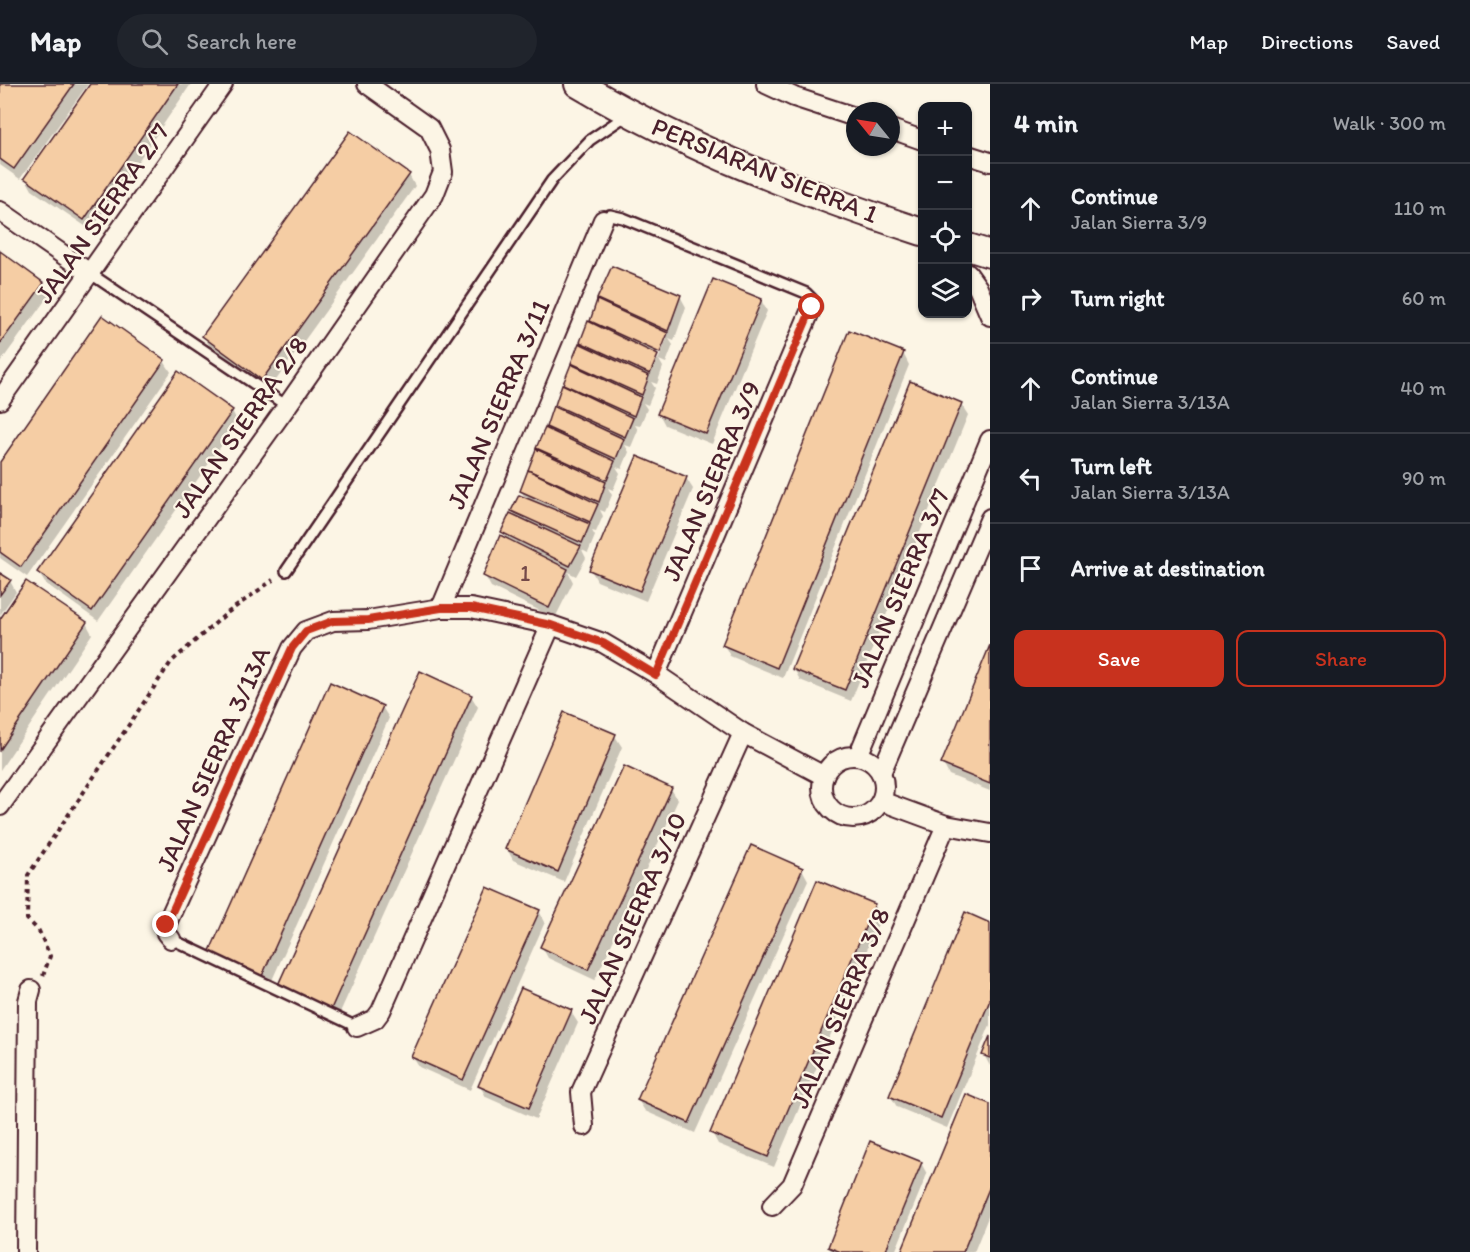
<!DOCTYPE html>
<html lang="en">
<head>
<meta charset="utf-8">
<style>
  body { margin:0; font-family:Itim,sans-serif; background:#20242c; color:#f1f3f6 }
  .controls { position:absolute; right:18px; top:18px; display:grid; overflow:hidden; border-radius:12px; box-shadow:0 2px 4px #0004 }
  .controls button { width:54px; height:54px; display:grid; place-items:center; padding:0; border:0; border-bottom:2px solid #363941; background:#171b24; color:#f1f3f6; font:30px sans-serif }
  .compass { position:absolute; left:846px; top:18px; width:54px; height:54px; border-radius:50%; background:#171b24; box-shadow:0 2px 4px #0004; rotate:300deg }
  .stop { position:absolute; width:18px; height:18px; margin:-14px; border:4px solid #c8321e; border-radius:50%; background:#fff }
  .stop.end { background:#c8321e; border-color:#fff; box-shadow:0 2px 6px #0008 }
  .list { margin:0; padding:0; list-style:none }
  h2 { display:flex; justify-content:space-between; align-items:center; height:78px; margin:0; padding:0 24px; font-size:26px }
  h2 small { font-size:20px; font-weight:400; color:#9ea1a6 }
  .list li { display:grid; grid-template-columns:39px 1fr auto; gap:18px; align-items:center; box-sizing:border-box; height:90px; padding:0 24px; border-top:2px solid #363941 }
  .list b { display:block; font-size:22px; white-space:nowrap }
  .list p { margin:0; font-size:20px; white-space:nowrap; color:#9ea1a6 }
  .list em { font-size:20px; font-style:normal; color:#9ea1a6 }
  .actions { display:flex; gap:12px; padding:18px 24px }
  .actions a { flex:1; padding:14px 0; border:2px solid #c8321e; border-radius:12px; text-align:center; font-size:21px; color:#c8321e }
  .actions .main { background:#c8321e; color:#fff }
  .icon { flex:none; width:33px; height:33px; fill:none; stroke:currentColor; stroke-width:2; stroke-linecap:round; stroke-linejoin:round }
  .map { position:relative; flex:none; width:990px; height:1168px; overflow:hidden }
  header { display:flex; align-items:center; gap:36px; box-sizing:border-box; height:84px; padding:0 30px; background:#171b24; border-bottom:2px solid #363941 }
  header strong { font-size:28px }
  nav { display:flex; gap:33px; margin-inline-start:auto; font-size:21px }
  .search { width:420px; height:54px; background:#20242c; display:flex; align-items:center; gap:15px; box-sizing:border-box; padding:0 21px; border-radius:33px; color:#9ea1a6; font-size:22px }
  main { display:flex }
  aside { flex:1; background:#171b24 }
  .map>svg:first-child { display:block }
  .shadow { fill:#0003; fill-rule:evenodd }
  .building { fill:#f5cda4; stroke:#4a1f2b; stroke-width:1.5 }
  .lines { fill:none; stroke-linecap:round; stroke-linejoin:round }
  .lane-casing { stroke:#4a1f2b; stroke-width:14 }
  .street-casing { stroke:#4a1f2b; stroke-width:22 }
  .secondary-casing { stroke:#4a1f2b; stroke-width:30 }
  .path { stroke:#4a1f2b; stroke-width:4; stroke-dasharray:4.5 4.5; stroke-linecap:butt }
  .lane { stroke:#fcf5e5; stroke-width:9 }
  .street { stroke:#fcf5e5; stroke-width:18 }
  .secondary { stroke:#fcf5e5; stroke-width:26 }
  .route { stroke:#c8321e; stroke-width:8 }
  .labels { text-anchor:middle; stroke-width:4.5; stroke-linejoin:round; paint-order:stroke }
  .number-label { font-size:22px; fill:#754a49 }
  .street-label { font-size:26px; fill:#4a1f2b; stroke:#fcf5e5 }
</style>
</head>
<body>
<header>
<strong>Map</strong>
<div class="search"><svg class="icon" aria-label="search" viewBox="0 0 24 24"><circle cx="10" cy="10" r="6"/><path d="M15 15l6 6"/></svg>Search here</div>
<nav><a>Map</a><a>Directions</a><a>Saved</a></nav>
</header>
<main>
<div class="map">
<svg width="990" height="1168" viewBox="0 0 990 1168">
  <rect width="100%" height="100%" fill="#fcf5e5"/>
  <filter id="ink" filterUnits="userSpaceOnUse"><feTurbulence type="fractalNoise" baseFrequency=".0167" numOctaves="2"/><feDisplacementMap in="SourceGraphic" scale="12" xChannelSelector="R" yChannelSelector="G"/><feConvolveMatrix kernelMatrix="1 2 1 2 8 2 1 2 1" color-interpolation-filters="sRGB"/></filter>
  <g filter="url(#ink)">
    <g class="shadow">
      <path d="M0,0H88L20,95L0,81Z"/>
      <path d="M92,0H191L91,146L32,106L26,95Z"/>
      <path d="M409,91L415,102L269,306L210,263L204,252Z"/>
      <path d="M0,169L43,200L49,211L0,279Z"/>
      <path d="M613,184L680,212L686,223L674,257L669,255L673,261L666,279L659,276L663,283L657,300L651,298L655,304L648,321L643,319L647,325L640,342L635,341L638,346L631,363L625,361L629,368L622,385L616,383L620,389L613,406L608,404L612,411L605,428L600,426L603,432L596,448L592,447L595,452L588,469L582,466L586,474L576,492L568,488L573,498L555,534L491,503L485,492L507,456L503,448L517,434L513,427L526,415L521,407L537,367L541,369L538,364L550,348L547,343L560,327L556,321L589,239L595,242L591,236ZM664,255H667L658,276L656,275Z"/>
      <path d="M761,216L767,227L712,360L665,341L659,330Z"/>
      <path d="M903,269L909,281L783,594L730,572L724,561Z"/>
      <path d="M164,277L171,288L27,493L0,474V380Z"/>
      <path d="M961,320L968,331L851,617L800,596L794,585Z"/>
      <path d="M232,327L238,338L98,537L45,499L38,488Z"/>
      <path d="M686,394L693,405L646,517L597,497L591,486Z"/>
      <path d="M0,491L10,497L16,508L0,531Z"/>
      <path d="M0,538L86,539L92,550L0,686Z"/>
      <path d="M990,565V707L949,691L943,680Z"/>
      <path d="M331,600L382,623L389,634L269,903L217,880L211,869ZM218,871L270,894L269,897L218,875Z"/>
      <path d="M471,612L478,623L337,935L286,912Z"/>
      <path d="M564,630L615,652L622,663L564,798L513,776L507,765Z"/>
      <path d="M671,705L678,716L595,896L548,874L542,863Z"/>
      <path d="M802,785L808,796L695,1049L645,1027L638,1016Z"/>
      <path d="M874,822L881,833L774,1083L718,1060L712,1049Z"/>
      <path d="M539,827L545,838L470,1006L419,983L412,972Z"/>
      <path d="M990,840V941L947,1044L897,1023L890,1011Z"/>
      <path d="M522,906L571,928L578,939L536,1035L486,1013L480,1002Z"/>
      <path d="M990,956V982L984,971Z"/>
      <path d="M990,1022V1128L974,1168H903Z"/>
      <path d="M921,1079L927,1090L895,1168H832L829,1163Z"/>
    </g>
    <g class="building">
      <path d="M0,0H74L14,85L0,75Z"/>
      <path d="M90,0H178L84,136L24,94Z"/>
      <path d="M350,47L410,90L262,296L202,252Z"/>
      <path d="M0,167L44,199L0,260Z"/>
      <path d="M612,182L681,211L668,247L597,215Z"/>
      <path d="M713,195L762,215L706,350L657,330Z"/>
      <path d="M597,216L668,249L660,269L590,237Z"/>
      <path d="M102,231L165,276L21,483L0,468V378Z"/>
      <path d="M588,237L658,271L650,290L580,258Z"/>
      <path d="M849,246L904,268L777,584L722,561Z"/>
      <path d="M579,259L649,292L642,311L571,279Z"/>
      <path d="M571,280L641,313L634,332L563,300Z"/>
      <path d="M178,287L233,326L92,527L37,488Z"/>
      <path d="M910,297L962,319L845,606L792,585Z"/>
      <path d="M562,300L633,334L625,353L555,321Z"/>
      <path d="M553,322L624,355L616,375L546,343Z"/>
      <path d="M545,344L615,377L607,396L536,364Z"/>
      <path d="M536,365L606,398L599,418L528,386Z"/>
      <path d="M637,372L687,393L640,507L589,486Z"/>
      <path d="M528,386L598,420L590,438L520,407Z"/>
      <path d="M519,411L590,440L582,459L511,427Z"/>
      <path d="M510,429L581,462L570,482L501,448Z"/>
      <path d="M500,451L568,485L549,524L483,492Z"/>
      <path d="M0,489L11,496L0,511Z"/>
      <path d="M26,497L87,538L0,666V535Z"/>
      <path d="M990,561V700L941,680Z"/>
      <path d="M420,587L472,611L331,925L278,901Z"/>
      <path d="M330,598L383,622L262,892L209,869Z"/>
      <path d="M564,628L616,650L558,788L505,765Z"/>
      <path d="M624,682L672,704L588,886L540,863Z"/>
      <path d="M751,761L803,784L689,1039L637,1016Z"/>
      <path d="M817,796L875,820L768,1073L710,1049Z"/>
      <path d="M487,803L540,826L463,996L411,973Z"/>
      <path d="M965,828L990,839V916L941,1034L889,1012Z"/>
      <path d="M521,904L572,926L529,1024L478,1002Z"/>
      <path d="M990,952V974L982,971Z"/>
      <path d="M966,1010L990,1020V1102L963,1168H901Z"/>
      <path d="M870,1057L922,1078L885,1168H841L828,1163Z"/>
    </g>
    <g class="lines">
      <defs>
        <g id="lane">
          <path d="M603,136L610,131L623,134L806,209L812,215V223"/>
          <path d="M91,190L287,322"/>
          <path d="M286,487L552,96L590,56L627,31"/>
          <path d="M171,855L357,943"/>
        </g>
        <g id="street">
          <path d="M766,0L794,13L855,33"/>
          <path d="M891,45L922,56"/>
          <path d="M968,71L990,78"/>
          <path d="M0,127L91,190"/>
          <path d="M968,190L978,204L990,232"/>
          <path d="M0,316L223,0"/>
          <path d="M441,524L603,136"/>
          <path d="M656,590L812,223"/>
          <path d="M858,672L990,356"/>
          <circle cx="853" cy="703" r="31"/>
          <path d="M881,689L990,434"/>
          <path d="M881,717L946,741L990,749"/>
          <path d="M0,722L287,322L434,111L443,88L440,66L429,44L367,0"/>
          <path d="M171,855L166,849V841L292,564L306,547L333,537L368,536L441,524H471L551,541L603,559L656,590L743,649L824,692"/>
          <path d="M357,943L375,935L381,927L551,541"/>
          <path d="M584,1042L581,1008L743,649"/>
          <path d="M772,1122L792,1101L946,741"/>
          <path d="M26,1168L28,917L31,906"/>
        </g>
        <g id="secondary">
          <path d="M578,0C686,64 803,109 922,148"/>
          <path d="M968,163L990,170"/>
        </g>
      </defs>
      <use href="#lane" class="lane-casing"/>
      <use href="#street" class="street-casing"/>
      <use href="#secondary" class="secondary-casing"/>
      <path class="path" d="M43,892L50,872L39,847L27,835L28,791L171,578L227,529L273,496"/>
      <use href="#lane" class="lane"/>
      <use href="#street" class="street"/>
      <use href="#secondary" class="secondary"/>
    </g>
  </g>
  <g class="lines" filter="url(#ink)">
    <path class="route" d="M166,841L292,564L306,547L333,537L368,536L441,524H471L551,541L603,559L656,591L812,223"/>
  </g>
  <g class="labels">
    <g class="number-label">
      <text x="525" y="497">1</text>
    </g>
    <g class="street-label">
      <text transform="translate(765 86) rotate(22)" y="9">PERSIARAN SIERRA 1</text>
      <text transform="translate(102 129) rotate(-55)" y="9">JALAN SIERRA 2/7</text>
      <text transform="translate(498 320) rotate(-67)" y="9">JALAN SIERRA 3/11</text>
      <text transform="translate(240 343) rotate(-55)" y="9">JALAN SIERRA 2/8</text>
      <text transform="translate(711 397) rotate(-67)" y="9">JALAN SIERRA 3/9</text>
      <text transform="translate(900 504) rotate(-67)" y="9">JALAN SIERRA 3/7</text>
      <text transform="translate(213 675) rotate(-66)" y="9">JALAN SIERRA 3/13A</text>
      <text transform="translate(632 834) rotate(-66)" y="9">JALAN SIERRA 3/10</text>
      <text transform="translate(840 924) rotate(-67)" y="9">JALAN SIERRA 3/8</text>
    </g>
  </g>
</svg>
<div class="controls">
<button>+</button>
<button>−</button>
<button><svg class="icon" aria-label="locate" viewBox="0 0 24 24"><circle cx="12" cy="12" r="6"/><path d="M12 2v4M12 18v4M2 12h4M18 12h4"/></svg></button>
<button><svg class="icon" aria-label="layers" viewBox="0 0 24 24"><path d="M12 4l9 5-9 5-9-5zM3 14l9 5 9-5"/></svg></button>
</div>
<svg class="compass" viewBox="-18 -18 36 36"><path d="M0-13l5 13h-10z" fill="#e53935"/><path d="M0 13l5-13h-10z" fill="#9ea1a6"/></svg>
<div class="stop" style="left:812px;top:223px"></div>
<div class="stop end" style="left:166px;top:841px"></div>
</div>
<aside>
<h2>4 min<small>Walk · 300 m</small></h2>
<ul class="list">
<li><svg class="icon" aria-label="ahead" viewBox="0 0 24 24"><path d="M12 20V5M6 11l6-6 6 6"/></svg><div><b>Continue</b><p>Jalan Sierra 3/9</p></div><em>110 m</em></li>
<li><svg class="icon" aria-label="right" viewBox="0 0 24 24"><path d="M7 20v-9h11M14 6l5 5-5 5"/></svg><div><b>Turn right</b></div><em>60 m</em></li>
<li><svg class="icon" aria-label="ahead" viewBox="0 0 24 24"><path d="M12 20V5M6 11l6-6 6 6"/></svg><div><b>Continue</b><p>Jalan Sierra 3/13A</p></div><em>40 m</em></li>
<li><svg class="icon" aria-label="left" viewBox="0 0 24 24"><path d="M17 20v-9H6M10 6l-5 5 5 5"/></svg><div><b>Turn left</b><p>Jalan Sierra 3/13A</p></div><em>90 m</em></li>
<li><svg class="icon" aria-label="arrive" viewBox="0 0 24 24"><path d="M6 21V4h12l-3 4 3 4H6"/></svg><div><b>Arrive at destination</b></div></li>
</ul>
<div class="actions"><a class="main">Save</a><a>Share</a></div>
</aside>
</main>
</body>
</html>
